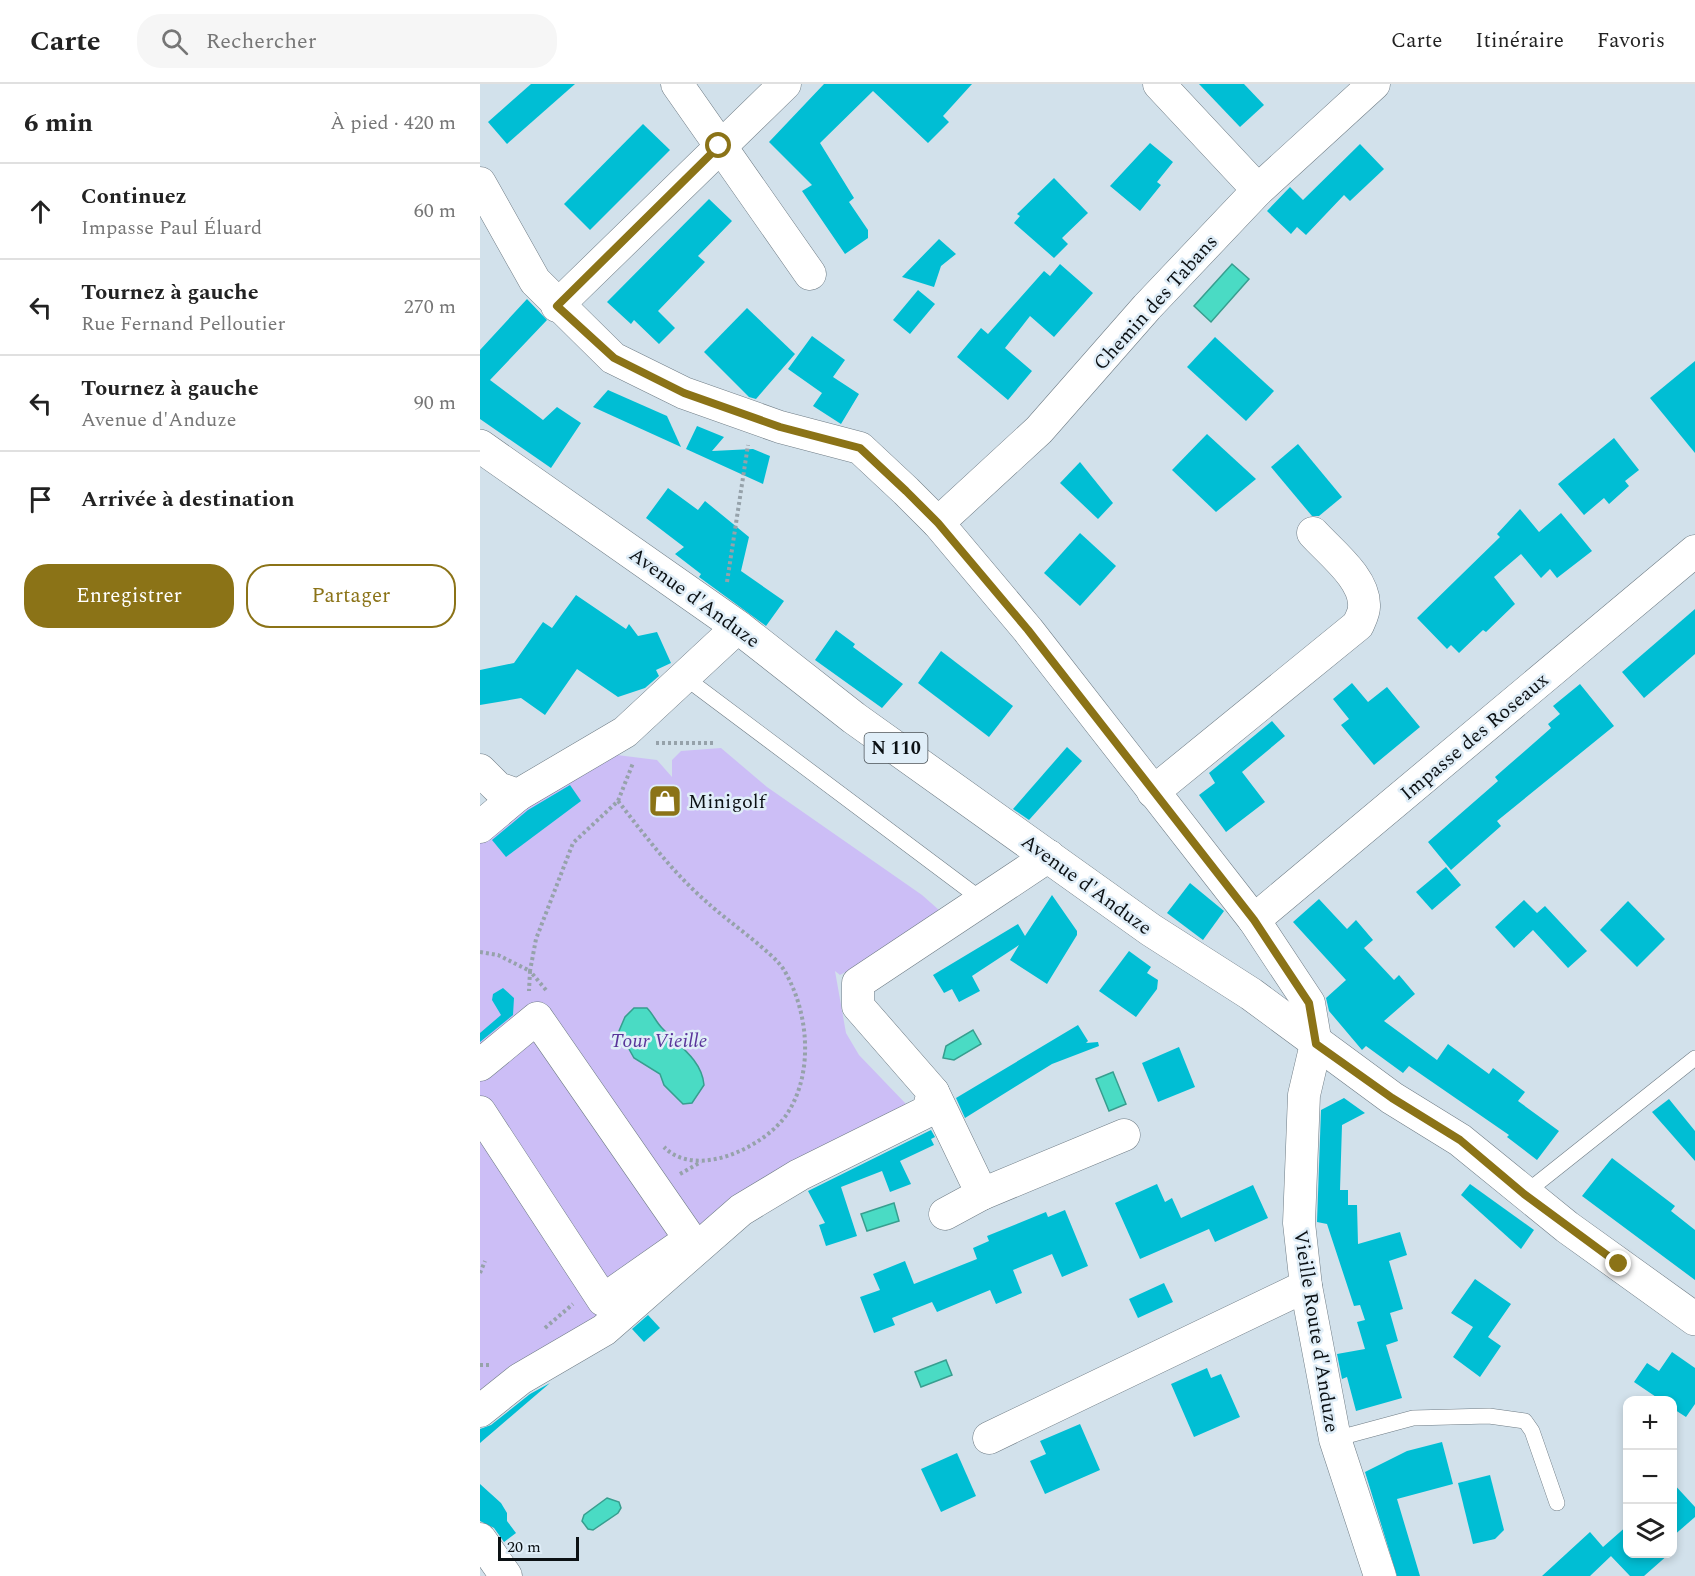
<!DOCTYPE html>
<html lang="fr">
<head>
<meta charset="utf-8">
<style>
  body { margin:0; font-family:Spectral,serif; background:#f6f6f6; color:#222 }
  .controls { position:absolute; right:18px; bottom:18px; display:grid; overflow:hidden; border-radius:12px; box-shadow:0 3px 9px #0003 }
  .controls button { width:54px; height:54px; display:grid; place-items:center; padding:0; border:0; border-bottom:2px solid #e0e0e0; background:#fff; color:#222; font:30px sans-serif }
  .scale { position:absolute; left:18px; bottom:15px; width:81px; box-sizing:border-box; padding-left:6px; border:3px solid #0c1114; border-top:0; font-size:16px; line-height:21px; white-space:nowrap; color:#0c1114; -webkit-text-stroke:4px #e0eef8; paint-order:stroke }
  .stop { position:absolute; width:18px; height:18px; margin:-14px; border:4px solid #8b7317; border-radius:50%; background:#fff }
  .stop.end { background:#8b7317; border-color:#fff; box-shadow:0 2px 6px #0008 }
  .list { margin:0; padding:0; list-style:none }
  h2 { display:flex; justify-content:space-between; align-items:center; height:78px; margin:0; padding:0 24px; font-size:26px }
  h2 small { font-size:20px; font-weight:400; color:#767676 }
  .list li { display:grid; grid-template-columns:39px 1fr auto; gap:18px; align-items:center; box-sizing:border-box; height:96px; padding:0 24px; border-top:2px solid #e0e0e0 }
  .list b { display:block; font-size:22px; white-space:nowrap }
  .list p { margin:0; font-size:20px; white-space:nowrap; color:#767676 }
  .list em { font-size:20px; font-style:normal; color:#767676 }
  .actions { display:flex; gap:12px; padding:18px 24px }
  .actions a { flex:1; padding:14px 0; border:2px solid #8b7317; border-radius:24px; text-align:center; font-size:21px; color:#8b7317 }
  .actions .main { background:#8b7317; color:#fff }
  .icon { flex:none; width:33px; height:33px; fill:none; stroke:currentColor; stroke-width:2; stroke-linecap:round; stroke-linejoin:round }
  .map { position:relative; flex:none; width:1215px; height:1492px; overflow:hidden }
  header { display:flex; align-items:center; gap:36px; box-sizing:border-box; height:84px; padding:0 30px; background:#fff; border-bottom:2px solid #e0e0e0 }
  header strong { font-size:28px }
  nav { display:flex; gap:33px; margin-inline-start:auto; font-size:21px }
  .search { width:420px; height:54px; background:#f6f6f6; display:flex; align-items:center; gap:15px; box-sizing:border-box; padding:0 21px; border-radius:24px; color:#767676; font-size:22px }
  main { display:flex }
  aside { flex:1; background:#fff }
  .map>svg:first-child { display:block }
  .green { fill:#ccbef6 }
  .water { fill:#4adbc4; stroke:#379e8f; stroke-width:1.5 }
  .building { fill:#00bed4 }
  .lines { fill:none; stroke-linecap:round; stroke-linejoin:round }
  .lane-casing { stroke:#6f7c85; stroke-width:16 }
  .street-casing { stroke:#6f7c85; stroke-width:33 }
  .primary-casing { stroke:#6f7c85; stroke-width:34 }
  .path { stroke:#96a2aa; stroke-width:4; stroke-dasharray:3 3; stroke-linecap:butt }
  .lane { stroke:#fff; stroke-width:15 }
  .street { stroke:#fff; stroke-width:32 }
  .primary { stroke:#fff; stroke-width:33 }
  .route { stroke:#8b7317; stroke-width:8 }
  .labels { text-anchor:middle; stroke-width:5; stroke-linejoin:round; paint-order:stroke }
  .shield { fill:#e0eef8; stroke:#4c5358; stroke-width:1.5 }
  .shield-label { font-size:18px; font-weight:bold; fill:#0c1114 }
  .street-label { font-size:20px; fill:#0c1114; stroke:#e0eef8 }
  .poi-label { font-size:20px; fill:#0c1114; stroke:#e0eef8; text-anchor:start }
  .park-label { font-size:20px; font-style:italic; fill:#5a359a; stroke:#e0eef8 }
</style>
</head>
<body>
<header>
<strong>Carte</strong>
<div class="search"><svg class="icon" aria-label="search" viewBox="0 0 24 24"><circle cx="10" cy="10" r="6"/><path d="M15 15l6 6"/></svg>Rechercher</div>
<nav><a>Carte</a><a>Itinéraire</a><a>Favoris</a></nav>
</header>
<main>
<aside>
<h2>6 min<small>À pied · 420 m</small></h2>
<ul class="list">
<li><svg class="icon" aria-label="ahead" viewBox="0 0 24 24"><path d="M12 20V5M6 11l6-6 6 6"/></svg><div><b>Continuez</b><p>Impasse Paul Éluard</p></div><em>60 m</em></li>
<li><svg class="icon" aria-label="left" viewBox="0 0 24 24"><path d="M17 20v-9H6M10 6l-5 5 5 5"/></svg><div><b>Tournez à gauche</b><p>Rue Fernand Pelloutier</p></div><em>270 m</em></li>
<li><svg class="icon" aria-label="left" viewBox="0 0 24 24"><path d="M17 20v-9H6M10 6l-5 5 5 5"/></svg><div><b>Tournez à gauche</b><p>Avenue d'Anduze</p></div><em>90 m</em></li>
<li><svg class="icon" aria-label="arrive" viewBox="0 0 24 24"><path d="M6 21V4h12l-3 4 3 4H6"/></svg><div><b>Arrivée à destination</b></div></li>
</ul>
<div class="actions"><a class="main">Enregistrer</a><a>Partager</a></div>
</aside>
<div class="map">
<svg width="1215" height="1492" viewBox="0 0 1215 1492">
  <rect width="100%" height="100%" fill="#d2e1eb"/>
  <path class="green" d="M241,664L287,703L442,811L459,826C431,854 394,872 360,891L355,887L366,949L379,971L426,1020L98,1254L0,1316V755L30,732L129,670L177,676L192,693V676L201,667Z"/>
  <g class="water">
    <path d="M752,180L769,195L731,238L714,222Z"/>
    <path d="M154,924H167C173,930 176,938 182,944C198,961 222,976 224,1001L212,1019L203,1020L184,1001L180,990L154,974L139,947L145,933Z"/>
    <path d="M493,946L501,960L474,976L463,974L466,962Z"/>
    <path d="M633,988L646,1020L629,1027L616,995Z"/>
    <path d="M414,1119L419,1137L387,1147L381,1130Z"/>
    <path d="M466,1276L472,1291L441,1303L435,1288Z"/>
    <path d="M127,1414L139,1418L141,1424L138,1429L113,1446L108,1445L102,1437L104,1431Z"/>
  </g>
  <g class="building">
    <path d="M51,0H95L27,60L8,38Z"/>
    <path d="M344,0H492L463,32L469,38L448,59L393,7L340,59L374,114L369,118L388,146V154L365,170L322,107L332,101L289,58Z"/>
    <path d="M719,0H764L784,21L760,43Z"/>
    <path d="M163,40L190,66L110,146L84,120Z"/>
    <path d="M670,59L693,78L677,98L681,101L660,127L630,102Z"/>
    <path d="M880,60L904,85L870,117L864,111L826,151L817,143L811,150L787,127L810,103L823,116Z"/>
    <path d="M574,94L608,129L582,154L588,160L574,174L534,139L540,132L537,130Z"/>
    <path d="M229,115L252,137L218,172L225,178L178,227L195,244L179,260L154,236L151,240L127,218Z"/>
    <path d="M459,155L476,170L461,182L454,203L422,193Z"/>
    <path d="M580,180L613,209L574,253L550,232L525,264L552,287L528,316L477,273L501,244L508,250L564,187L570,192Z"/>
    <path d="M438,206L455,220L430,250L413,236Z"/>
    <path d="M47,215L67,236L10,296L63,336L77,323L101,339L71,384L0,335V266Z"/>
    <path d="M267,224L315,270L276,315L269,313L224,268Z"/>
    <path d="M332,252L365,276L353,293L379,310L361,340L333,322L342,309L308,285Z"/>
    <path d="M735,253L794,307L766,337L707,283Z"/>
    <path d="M1215,277V369L1170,314Z"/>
    <path d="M128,306L187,332L201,363L113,323Z"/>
    <path d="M217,342L244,353L232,367L273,365L290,372L283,400L206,365Z"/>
    <path d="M727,350L776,395L736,428L692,386Z"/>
    <path d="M1134,354L1159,386L1145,397L1149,402L1129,420L1124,414L1104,431L1078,400Z"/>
    <path d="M818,360L862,413L839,432H832L791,383Z"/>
    <path d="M600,378L633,419L618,435L580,399Z"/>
    <path d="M188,404L218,426L225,417L269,453L261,487L304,517L286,542L219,493L221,490L195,470L204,463L166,434Z"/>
    <path d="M1040,425L1059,448L1081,429L1112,467L1077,494L1070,485L1061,494L1041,470L1014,493L1035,520L1006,548L1003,546L979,569L971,561L967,565L937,534L1020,453L1017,450Z"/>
    <path d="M600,449L636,482L600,522L564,489Z"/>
    <path d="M96,511L146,545L149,540L158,552L177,548L191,579L176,586L179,592L165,604L138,613L97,585L65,631L41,614L0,621V586L34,579L63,538L72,544Z"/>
    <path d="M1215,525V570L1164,614L1142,588Z"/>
    <path d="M356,546L375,560L373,563L423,600L402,624L335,576Z"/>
    <path d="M461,567L533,622L509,653L438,599Z"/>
    <path d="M872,599L888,618L907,603L940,643L894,681L861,641L869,635L853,615Z"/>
    <path d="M1100,600L1134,642L1017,737L1021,742L971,786L948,758L1018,697L1015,693L1071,644L1068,640L1080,630L1073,622Z"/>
    <path d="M792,637L805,652L762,688L785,718L746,748L719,711L735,699L729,689Z"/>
    <path d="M587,663L602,677L549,736L533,725Z"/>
    <path d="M90,701L101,717L26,773L12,756L48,726Z"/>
    <path d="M966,783L981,801L952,826L936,808Z"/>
    <path d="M710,799L744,827L723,856L687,829Z"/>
    <path d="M572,811L597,847V851L567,900L530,876L539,861L492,892L500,907L479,918L472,905L464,909L453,891L538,840L545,852Z"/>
    <path d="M839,815L867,845L876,836L893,856L884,864L914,896L919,891L935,910L904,937L957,976L968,960L1009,990L1013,984L1045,1008L1038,1017L1079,1047L1057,1076L1027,1053L1029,1051L929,982L923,989L886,962L882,966L849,927L846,914L866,896L813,838Z"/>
    <path d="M1044,816L1057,829L1065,822L1107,867L1088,884L1053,846L1034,864L1015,843Z"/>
    <path d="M1148,817L1185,855L1157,883L1120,846Z"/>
    <path d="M649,867L671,883L667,889L678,896L677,905L656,933L619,907Z"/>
    <path d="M23,904L34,914L33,931L0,958V949L21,931L12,916L13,910Z"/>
    <path d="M598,941L608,957L606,959L618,958L619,962L572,980L485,1034L476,1014Z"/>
    <path d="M699,963L715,1003L678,1018L662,979Z"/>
    <path d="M864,1014L885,1029L862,1041L860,1106H868V1121H877L878,1160L920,1148L927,1171L909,1177L923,1225L910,1229L918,1257L906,1261L922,1314L876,1327L867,1293L862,1295L857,1270L885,1265L877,1238L885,1236L880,1221L874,1222L847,1140L837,1138L841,1026Z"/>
    <path d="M1189,1015L1215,1047V1077L1172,1028Z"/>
    <path d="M451,1046L455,1053L451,1055L454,1061L420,1077L431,1100L410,1108L402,1087L361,1103L377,1152L346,1162L339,1141L345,1139L328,1107Z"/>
    <path d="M1132,1074L1195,1122L1191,1127L1215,1146V1196L1102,1112Z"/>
    <path d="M677,1100L685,1118L692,1114L701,1134L773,1101L788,1134L735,1158L729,1145L660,1175L635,1119Z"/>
    <path d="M990,1100L1054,1146L1041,1165L981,1111Z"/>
    <path d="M585,1126L608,1182L582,1193L572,1170L533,1186L542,1209L516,1220L510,1206L457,1228L452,1218L412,1234L415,1241L394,1249L380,1213L400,1206L393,1190L425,1177L434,1200L497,1175L493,1164L509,1157L507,1152L566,1128L568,1133Z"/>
    <path d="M995,1195L1031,1220L1008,1253L1021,1262L1000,1293L973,1273L993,1243L971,1229Z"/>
    <path d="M684,1199L693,1218L658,1234L649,1215Z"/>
    <path d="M168,1231L180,1244L164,1258L152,1245Z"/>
    <path d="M1192,1268L1215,1284V1320L1206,1333L1192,1324V1317H1182L1154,1298L1167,1279L1179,1287Z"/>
    <path d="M727,1284L731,1294L741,1290L760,1333L714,1353L691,1300Z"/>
    <path d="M70,1299L0,1359V1345L11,1341L50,1310Z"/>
    <path d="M600,1340L620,1386L565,1410L550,1377L566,1370L560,1357Z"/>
    <path d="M962,1358L973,1400L917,1415L940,1492H917L885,1388L927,1367Z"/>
    <path d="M477,1369L496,1412L461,1428L441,1385Z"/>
    <path d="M1010,1391L1024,1446L1015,1455L993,1460L978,1399Z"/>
    <path d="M1192,1398L1215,1423V1433L1192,1453Z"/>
    <path d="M0,1400L21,1419L27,1429V1437L36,1449L24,1458L14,1444L0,1437Z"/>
    <path d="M1148,1441V1470H1189L1164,1492H1150L1129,1470L1131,1472L1110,1492H1062L1110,1448L1123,1463Z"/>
  </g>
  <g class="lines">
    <defs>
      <g id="lane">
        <path d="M203,592L502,816"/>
        <path d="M1044,1110L1215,974"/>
        <path d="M855,1355L933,1334L1009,1332L1045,1337L1052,1347L1077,1419"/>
      </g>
      <g id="street">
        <path d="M197,0L330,190"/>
        <path d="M679,0L778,106"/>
        <path d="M0,99L55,197L133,274L204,309L300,343L380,364L426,407L458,439L548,546L774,836L829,919L836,960L824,1011L819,1139L826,1202L855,1355L900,1492"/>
        <path d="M77,222L305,0"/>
        <path d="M458,439L559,346L667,223L778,106L894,0"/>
        <path d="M0,686L18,704L38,711L145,648L258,543"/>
        <path d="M673,708L878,541C880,536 884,529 884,523C886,495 850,468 833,449"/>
        <path d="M0,743L38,711"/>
        <path d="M774,836L1215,467"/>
        <path d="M0,981L57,934L210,1155L123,1216L0,1028"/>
        <path d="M453,1008L502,1110L644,1051"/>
        <path d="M465,1130L502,1110"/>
        <path d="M0,1327L40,1295L124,1246L261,1126L319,1091L448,1027L453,1008L378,922V899L569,772"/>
        <path d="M509,1354L826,1202"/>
        <path d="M0,1455L26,1492"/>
      </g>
      <path id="primary" d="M0,362L258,543L374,634L671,846L771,910L912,1014L980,1056L1087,1143L1215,1235"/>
    </defs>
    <use href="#lane" class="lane-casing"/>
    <use href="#street" class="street-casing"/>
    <use href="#primary" class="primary-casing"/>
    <g class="path">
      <path d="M247,498L268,361"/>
      <path d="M176,659H236"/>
      <path d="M138,717C166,753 194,790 229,820C246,836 294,869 304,886C329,928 334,989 307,1030C285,1063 216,1096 184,1063"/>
      <path d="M0,868L18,871L50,887L49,907"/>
      <path d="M66,906L50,887L56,855L93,759L138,717L153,679"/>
      <path d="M200,1090L221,1078"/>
      <path d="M0,1189L5,1177"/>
      <path d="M65,1244L93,1220"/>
      <path d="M0,1281H12"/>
    </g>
    <use href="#lane" class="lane"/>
    <use href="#street" class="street"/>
    <use href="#primary" class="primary"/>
  </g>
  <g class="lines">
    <path class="route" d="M239,62L77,222L134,274L204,309L300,343L380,364L426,407L458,439L548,546L774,836L829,919L836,960L912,1014L980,1056L1044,1110L1139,1180"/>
  </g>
  <defs>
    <symbol id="shop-square" viewBox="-11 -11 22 22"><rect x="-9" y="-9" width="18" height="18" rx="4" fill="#8b7317" stroke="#e0eef8"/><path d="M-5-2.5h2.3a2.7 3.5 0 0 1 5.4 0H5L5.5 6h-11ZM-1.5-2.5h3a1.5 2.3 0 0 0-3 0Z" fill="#fff"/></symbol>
  </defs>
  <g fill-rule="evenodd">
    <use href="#shop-square" x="166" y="698" width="38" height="38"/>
  </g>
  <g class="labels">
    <rect class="shield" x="384.5" y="649" width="63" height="30" rx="4.5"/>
    <g class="shield-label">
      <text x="416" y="670">N 110</text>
    </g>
    <g class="street-label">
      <text transform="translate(675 218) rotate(-48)" y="7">Chemin des Tabans</text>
      <text transform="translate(215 513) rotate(36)" y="7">Avenue d'Anduze</text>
      <text transform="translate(994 652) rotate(-40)" y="7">Impasse des Roseaux</text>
      <text transform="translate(607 800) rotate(36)" y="7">Avenue d'Anduze</text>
      <text transform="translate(837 1247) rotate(81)" y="7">Vieille Route d'Anduze</text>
    </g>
    <g class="poi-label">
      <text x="208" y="724">Minigolf</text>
    </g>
    <g class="park-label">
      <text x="179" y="963">Tour Vieille</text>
    </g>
  </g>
</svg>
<div class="controls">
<button>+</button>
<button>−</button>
<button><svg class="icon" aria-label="layers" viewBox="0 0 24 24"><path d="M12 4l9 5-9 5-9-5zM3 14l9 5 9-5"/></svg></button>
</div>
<div class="scale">20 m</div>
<div class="stop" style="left:239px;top:62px"></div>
<div class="stop end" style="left:1139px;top:1180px"></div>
</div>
</main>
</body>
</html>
